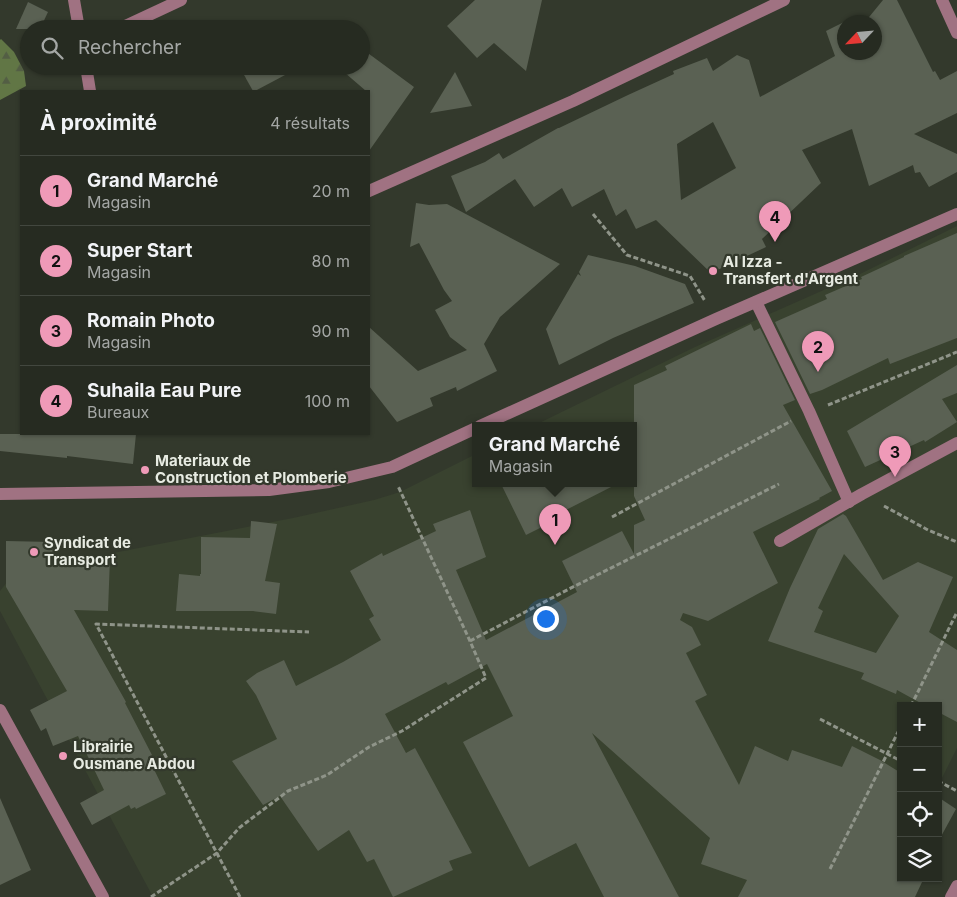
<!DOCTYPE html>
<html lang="fr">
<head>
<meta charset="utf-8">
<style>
  body { margin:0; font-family:Inter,sans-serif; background:#2e332a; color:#f1f3f6 }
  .controls { position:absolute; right:15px; bottom:15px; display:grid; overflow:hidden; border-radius:0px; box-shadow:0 1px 4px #0004 }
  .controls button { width:45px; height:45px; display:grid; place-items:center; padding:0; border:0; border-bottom:1px solid #42473f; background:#262b21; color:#f1f3f6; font:25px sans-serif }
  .compass { position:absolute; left:837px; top:15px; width:45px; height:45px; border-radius:50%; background:#262b21; box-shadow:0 1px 4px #0004; rotate:244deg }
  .you { position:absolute; left:545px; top:618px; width:18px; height:18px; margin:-12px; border:4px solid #fff; border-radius:50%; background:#1a73e8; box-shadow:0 0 0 8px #1a73e833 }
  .badge { display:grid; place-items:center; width:32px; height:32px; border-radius:50%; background:#ef9ab8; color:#111; font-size:16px; font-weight:700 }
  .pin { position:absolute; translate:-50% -41px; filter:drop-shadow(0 1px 2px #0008) }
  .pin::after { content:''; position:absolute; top:26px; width:18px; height:15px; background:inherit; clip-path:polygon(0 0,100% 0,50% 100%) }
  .popup { position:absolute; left:472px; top:422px; width:165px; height:65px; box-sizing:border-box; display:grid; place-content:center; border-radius:0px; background:#262b21; filter:drop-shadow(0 1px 4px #0005); font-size:16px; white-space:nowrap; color:#a4a7a5 }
  .popup b { font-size:19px; color:#f1f3f6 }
  .popup::after { content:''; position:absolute; left:50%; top:100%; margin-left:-10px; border:10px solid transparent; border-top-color:#262b21 }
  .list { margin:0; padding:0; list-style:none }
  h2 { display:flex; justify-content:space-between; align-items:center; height:65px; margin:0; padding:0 20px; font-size:21px }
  h2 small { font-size:16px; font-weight:400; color:#a4a7a5 }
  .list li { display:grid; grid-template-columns:32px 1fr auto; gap:15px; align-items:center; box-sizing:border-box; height:70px; padding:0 20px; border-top:1px solid #42473f }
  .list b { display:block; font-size:19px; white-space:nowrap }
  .list p { margin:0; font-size:16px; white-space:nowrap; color:#a4a7a5 }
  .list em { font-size:16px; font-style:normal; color:#a4a7a5 }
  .icon { flex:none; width:28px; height:28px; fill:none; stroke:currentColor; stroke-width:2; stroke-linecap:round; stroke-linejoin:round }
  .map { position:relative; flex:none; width:957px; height:897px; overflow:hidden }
  .search { position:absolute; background:#262b21; box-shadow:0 1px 4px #0004; left:20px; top:20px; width:350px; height:55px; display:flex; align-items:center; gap:12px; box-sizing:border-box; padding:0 18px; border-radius:28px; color:#a4a7a5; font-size:19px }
  .panel { position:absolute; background:#262b21; box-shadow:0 1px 4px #0004; left:20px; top:90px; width:350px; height:345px; border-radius:0px }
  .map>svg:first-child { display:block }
  .built { fill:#39422f }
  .forest { fill:url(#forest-firs) }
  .building { fill:#5a6153; fill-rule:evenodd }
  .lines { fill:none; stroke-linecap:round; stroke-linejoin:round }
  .path { stroke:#8f9489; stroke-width:3; stroke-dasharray:5 2.5; stroke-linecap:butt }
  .minor { stroke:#a07282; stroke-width:12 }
  .poi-dot { fill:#ef9ab8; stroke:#33392c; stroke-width:2 }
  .labels { text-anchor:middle; stroke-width:4.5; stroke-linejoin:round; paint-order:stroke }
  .poi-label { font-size:15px; font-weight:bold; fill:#e7ebe2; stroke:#33392c; text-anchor:start }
</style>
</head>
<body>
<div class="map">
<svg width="957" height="897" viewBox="0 0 957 897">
  <defs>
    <pattern id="forest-firs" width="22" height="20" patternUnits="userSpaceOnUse" patternTransform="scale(1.25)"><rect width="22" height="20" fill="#617645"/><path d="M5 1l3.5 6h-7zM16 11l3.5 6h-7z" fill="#535e44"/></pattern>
  </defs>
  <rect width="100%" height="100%" fill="#33392c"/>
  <path class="built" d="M957,226V748L938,786V706H901V861L883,897H153L0,611V591L15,572L293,518L374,500L400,492L476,454V484H634V426H533L695,347L860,274Z"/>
  <path class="forest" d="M1,39L14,52L24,71L26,86L0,100V40Z"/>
  <g class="building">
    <path d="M475,0H542L526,71L494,43L477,58L447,26Z"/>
    <path d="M883,0H897L933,72L935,71L940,80L957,71V113L914,134L957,154V172L929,187L920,172L915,173L913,165L869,186L852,129L802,150L821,183L762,239L766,247L711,273L656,220L636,229L626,209L616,216L604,189L572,207L562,188L534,207L515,179L466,212L451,176L485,162L499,153L503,159L558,128H559L628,95L674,74L673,71L707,58L713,71L737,55L749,60L760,97L835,56L826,31L852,18L854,22H844V52H874V22H865ZM713,122L736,168L681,200L677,144Z"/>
    <path d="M28,2L48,12L40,29H16Z"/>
    <path d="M361,48L414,87L369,151V91H366L337,66H361Z"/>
    <path d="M239,66H302L255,91H253Z"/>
    <path d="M455,72L472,106L430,113Z"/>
    <path d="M416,203L429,205L447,204L560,264L500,317L484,344L497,371L457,391L456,387L430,398L433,406L397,422L369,386V327L418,371L467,350L450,337L435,310L452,301L444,290L419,243L410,247Z"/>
    <path d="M957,233V338L890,364L888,358L822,390L810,394L775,322L827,299L825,295L862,279L861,277L904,257V256Z"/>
    <path d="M588,255L635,266L685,284L694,303L613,338L559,365L546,329L578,274L581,276L579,272Z"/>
    <path d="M751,324L754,331L760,328L795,400L783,405L832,491L819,498L820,499L753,532L778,583L708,621L683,613L680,620L692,627L701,645L686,653L707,695L695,701L739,785L755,746L788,761L792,750L842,767L852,746L880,760L901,773V878H920L923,880L915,897H738L747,880L701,864L710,838L592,733L679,897H604L576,843L529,867L463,742L513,716L487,664L448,685L446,682L385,714L406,753L415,748L472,853L449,861L453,870L393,897L374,859L367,862L349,830L318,851L280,796L263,805L232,761L277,739L256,695L246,681L257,673L284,660L296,686L343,662L381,640L369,619L374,616L350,571L382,553L383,556L436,531L433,524L470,510L486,557L456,570L486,640L577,592L562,561L622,531L634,554V525L645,520L634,496V385L667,370L665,366Z"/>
    <path d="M957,365V393L942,399L957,422L925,442L924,440L865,467L847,431Z"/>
    <path d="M0,434H136L133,464L67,456V458L0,451Z"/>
    <path d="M501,484H617L562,512L564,516L526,535Z"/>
    <path d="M843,514L846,516L883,580L918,562L953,577L929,632L957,650V722L938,712V706H926L897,690L896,694L861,679L864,673L768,641L790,588L818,529ZM844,554L899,616L876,653L814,632L823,611L818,608Z"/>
    <path d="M251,521L277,524L265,581L280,583L276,614L253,611H176L179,574L200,576V574H201V537L250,538Z"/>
    <path d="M6,541L53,542V556L110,558L108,611L74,610L126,702L125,703L152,755L148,757L166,794L136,809L135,807L131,809L129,805L92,825L80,803L104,790L78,736L53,746L46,728L41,731L30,710L67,691L6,587Z"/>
    <path d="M938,797L956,809L938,842Z"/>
    <path d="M0,798L31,870L0,885Z"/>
  </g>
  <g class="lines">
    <g class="path">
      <path d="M593,214L627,255L690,276L705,301"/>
      <path d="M828,405L957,352"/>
      <path d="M884,506L928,530L957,542"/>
      <path d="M612,517L791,421"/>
      <path d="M470,641L569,589L779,484"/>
      <path d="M911,706L957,612"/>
      <path d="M820,719L901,761"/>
      <path d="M938,781L957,791"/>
      <path d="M830,869L901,726"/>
      <path d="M151,897L217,853L239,828L288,791L327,775L369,747L402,731L486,678L470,641L398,486"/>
      <path d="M240,897L96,624L309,632"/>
    </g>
    <g class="minor">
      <path d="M74,0L79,29"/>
      <path d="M942,0L957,33"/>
      <path d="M119,29L181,0"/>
      <path d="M86,66L90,91"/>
      <path d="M369,191L573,101L784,0"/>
      <path d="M756,302L809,411L849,502"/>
      <path d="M480,426L716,319L957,214"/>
      <path d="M0,494L269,490L329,482L392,467L476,428"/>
      <path d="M780,541L862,494L957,443"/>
      <path d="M0,710L103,897"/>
      <path d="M951,897L957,886"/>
    </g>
  </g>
  <g class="poi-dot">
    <circle cx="713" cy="271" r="5"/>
    <circle cx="145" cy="470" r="5"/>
    <circle cx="34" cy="552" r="5"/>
    <circle cx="63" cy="756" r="5"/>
  </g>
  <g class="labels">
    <g class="poi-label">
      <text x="723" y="267">Al Izza -<tspan x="723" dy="17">Transfert d'Argent</tspan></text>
      <text x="155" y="466">Materiaux de<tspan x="155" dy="17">Construction et Plomberie</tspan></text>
      <text x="44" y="548">Syndicat de<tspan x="44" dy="17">Transport</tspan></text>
      <text x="73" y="752">Librairie<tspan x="73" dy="17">Ousmane Abdou</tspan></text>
    </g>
  </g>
</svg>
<div class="controls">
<button>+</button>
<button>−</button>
<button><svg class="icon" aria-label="locate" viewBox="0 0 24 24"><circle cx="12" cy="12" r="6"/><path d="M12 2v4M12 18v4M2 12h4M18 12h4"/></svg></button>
<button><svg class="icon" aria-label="layers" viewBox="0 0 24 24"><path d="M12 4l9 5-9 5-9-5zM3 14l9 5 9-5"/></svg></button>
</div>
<svg class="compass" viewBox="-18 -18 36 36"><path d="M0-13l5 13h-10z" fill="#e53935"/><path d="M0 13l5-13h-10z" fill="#a4a7a5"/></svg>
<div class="you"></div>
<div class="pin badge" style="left:555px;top:545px">1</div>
<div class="popup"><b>Grand Marché</b>Magasin</div>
<div class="pin badge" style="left:818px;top:372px">2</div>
<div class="pin badge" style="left:895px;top:477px">3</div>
<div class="pin badge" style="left:775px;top:242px">4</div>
<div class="search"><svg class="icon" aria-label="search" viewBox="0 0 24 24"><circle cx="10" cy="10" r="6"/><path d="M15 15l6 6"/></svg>Rechercher</div>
<section class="panel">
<h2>À proximité<small>4 résultats</small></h2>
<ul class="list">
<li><span class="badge">1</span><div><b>Grand Marché</b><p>Magasin</p></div><em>20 m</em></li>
<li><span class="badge">2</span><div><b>Super Start</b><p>Magasin</p></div><em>80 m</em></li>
<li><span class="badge">3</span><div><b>Romain Photo</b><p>Magasin</p></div><em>90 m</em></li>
<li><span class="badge">4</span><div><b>Suhaila Eau Pure</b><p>Bureaux</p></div><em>100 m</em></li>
</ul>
</section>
</div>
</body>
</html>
